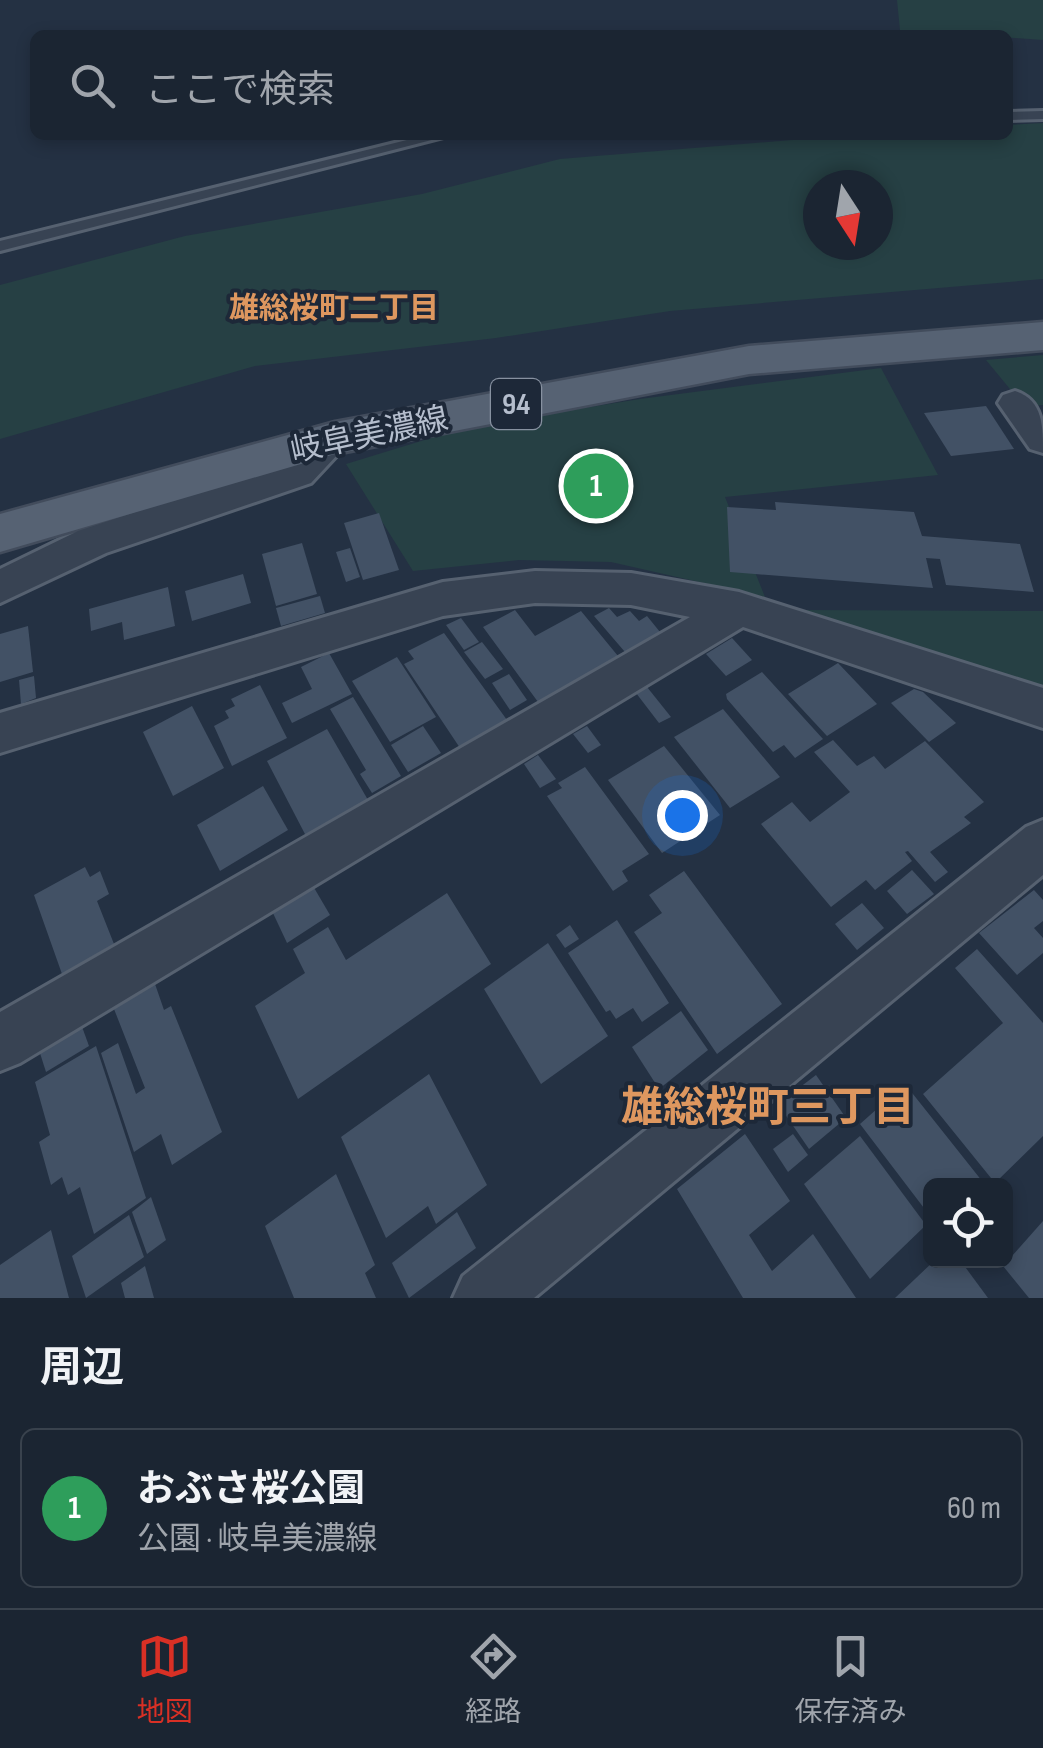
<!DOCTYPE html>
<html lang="ja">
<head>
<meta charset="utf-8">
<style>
  body { margin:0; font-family:"Sofia Sans Condensed","Noto Sans JP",sans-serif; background:#242d3a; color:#f1f3f6 }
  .controls { position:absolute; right:30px; bottom:30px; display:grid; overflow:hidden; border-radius:15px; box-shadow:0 5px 15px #0003 }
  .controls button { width:90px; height:90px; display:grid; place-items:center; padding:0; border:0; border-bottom:2px solid #39424d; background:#1b2532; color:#f1f3f6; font:50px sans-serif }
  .compass { position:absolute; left:803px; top:170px; width:90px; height:90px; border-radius:50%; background:#1b2532; box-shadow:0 5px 15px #0003; rotate:168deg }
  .you { position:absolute; left:682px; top:815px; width:35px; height:35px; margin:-25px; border:8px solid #fff; border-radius:50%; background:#1a73e8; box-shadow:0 0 0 15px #1a73e833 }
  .badge { display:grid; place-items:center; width:65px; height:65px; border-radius:50%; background:#d93025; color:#fff; font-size:32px; font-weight:700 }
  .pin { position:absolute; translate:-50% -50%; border:5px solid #fff; box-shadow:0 2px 10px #0006 }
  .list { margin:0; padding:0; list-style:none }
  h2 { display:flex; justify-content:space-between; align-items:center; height:130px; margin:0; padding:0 40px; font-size:42px }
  h2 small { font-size:32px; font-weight:400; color:#a0a5ac }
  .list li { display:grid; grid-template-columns:65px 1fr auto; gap:30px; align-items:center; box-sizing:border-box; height:160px; margin:0 20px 20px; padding:0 20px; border:2px solid #39424d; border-radius:15px }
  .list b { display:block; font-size:38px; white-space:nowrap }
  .list p { margin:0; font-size:32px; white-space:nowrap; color:#a0a5ac }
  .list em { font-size:32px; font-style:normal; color:#a0a5ac }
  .icon { flex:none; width:55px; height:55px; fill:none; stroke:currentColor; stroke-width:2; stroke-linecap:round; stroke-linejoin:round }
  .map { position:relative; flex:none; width:1043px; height:1298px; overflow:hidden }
  .search { position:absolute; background:#1b2532; box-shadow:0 5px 15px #0003; left:30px; right:30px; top:30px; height:110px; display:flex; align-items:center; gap:25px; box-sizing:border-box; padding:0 35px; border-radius:15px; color:#a0a5ac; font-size:38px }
  .sheet { height:310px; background:#1b2532 }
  nav { display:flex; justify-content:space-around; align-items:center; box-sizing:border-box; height:140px; border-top:2px solid #39424d; background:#1b2532; font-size:28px; color:#a0a5ac }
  nav a { display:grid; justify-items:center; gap:5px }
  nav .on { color:#d93025 }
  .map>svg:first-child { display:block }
  .green { fill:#264044; fill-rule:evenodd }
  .building { fill:#425165 }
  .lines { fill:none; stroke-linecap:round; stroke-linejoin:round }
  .lane-casing { stroke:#566170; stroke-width:6 }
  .street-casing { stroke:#566170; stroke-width:6 }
  .primary-casing { stroke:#424c5c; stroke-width:5 }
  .lane { fill:#384353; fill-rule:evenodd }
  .street { fill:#384353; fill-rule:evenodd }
  .primary { fill:#566273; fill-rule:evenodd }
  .labels { text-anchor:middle; stroke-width:8; stroke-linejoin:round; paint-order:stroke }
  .far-neighbourhood-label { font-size:30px; font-weight:bold; fill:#de975f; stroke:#1d2838 }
  .shield { fill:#1d2838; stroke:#8791a0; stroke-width:2.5 }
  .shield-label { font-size:30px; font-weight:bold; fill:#b5becd }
  .street-label { font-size:32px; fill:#b5becd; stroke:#1d2838 }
  .near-neighbourhood-label { font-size:42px; font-weight:bold; fill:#de975f; stroke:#1d2838 }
</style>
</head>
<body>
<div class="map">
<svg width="1043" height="1298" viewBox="0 0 1043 1298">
  <rect width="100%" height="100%" fill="#243143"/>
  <g class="green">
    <path d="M897,0H1043V40L900,30Z"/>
    <path d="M1043,123V279L670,311L496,338L255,366L0,439V285L185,236L422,194L560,159L853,135H1008V125ZM818,185H878V245H818Z"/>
    <path d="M1043,355V405L1024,406L986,360Z"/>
    <path d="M881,368L938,475L725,497L765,597L611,562L519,560L413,571L346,464L467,427L640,399Z"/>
    <path d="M802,610L1043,611V690Z"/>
  </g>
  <g class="building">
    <path d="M986,406L1014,449L951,456L924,413Z"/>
    <path d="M775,502L914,512L922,536L1020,544L1034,592L946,585L940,559L926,558L933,588L730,572L727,507L776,510Z"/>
    <path d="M379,513L399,570L363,580L344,523Z"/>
    <path d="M302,543L317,594L276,606L262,554Z"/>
    <path d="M350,548L360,577L346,582L336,552Z"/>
    <path d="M243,574L251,603L192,621L185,591Z"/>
    <path d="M168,587L175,626L124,640L122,622L91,631L89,609Z"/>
    <path d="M320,596L325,613L281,626L276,608Z"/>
    <path d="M609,608L617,617L630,611L639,621L647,616L660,632L625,652L594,616Z"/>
    <path d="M515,610L535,636L581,611L618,656L538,702L483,627Z"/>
    <path d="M461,618L479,642L464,650L446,625Z"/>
    <path d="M28,626L33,672L0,682V634Z"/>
    <path d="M444,633L507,720L460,748L404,664L414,659L408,651Z"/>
    <path d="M732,638L752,660L726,676L706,654Z"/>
    <path d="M482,642L503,669L485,679L464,652Z"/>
    <path d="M329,653L352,694L292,723L282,703L312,689L301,667Z"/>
    <path d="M397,657L436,717L390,742L352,681Z"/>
    <path d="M838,663L877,704L827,736L788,694Z"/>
    <path d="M762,672L823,739L795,758L784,745L773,752L727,699L726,694Z"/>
    <path d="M509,674L527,700L510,710L492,683Z"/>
    <path d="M34,676L36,698L21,704L19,680Z"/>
    <path d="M260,685L287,738L232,766L214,726L229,718L225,711L235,706L231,699Z"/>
    <path d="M647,687L671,717L659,723L636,693Z"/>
    <path d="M914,689L923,692L956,723L929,742L891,703Z"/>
    <path d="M353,697L401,776L372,793L360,774L366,770L330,709Z"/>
    <path d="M192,706L224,768L173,796L143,732Z"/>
    <path d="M723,709L780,777L730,808L674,737Z"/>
    <path d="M423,726L441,753L408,772L391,745Z"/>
    <path d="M587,726L601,745L588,753L573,734Z"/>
    <path d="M327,729L368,800L306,836L267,761Z"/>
    <path d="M833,740L857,766L874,756L885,769L925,741L984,802L964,817L971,823L930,852L948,872L935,882L908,851L905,852L912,861L875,890L866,880L831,907L761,824L792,802L810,822L850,792L814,752Z"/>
    <path d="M664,746L720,815L662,853L608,780Z"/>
    <path d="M538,755L556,779L540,788L524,764Z"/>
    <path d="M585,767L649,854L622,871L628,881L613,891L547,796L562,788L558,783Z"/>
    <path d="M263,786L288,830L220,871L197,825Z"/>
    <path d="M85,867L90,877L100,871L109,894L97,901L114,944L62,974L34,895Z"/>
    <path d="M912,870L934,894L907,914L887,891Z"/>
    <path d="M684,871L782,1004L717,1054L634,932L662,913L649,895Z"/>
    <path d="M313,886L330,915L287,943L272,911Z"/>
    <path d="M1034,890L1043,900V921L1034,928L1043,938V953L1017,975L979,933Z"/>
    <path d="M447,893L491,964L298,1099L255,1006L305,973L293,949L328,927L346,960Z"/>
    <path d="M862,903L884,928L857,950L835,924Z"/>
    <path d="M617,920L669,1003L642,1022L633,1008L616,1019L610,1010L606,1012L568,953Z"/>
    <path d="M570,925L579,939L565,948L556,935Z"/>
    <path d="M548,943L608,1036L541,1084L484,989Z"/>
    <path d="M977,949L1043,1023V1136L995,1183L923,1094L1003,1023L955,968Z"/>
    <path d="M155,984L164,1010L171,1006L222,1132L172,1165L161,1134L134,1152L101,1053L118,1043L136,1094L145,1088L114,1009Z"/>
    <path d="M681,1011L708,1050L659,1089L632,1047Z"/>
    <path d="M81,1024L89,1046L46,1072L39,1050Z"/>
    <path d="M96,1046L146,1198L94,1234L80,1187L68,1195L62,1177L51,1185L39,1142L50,1135L35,1082Z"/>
    <path d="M429,1074L487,1185L436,1224L428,1206L386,1238L341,1137Z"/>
    <path d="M816,1075L846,1118L809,1149L778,1104Z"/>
    <path d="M905,1084L986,1186H930V1216L860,1124Z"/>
    <path d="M745,1134L790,1201L749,1235L772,1271L813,1234L856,1298H743L677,1189Z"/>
    <path d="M793,1134L808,1155L788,1172L773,1149Z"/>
    <path d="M860,1136L926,1225L870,1279L804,1184Z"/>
    <path d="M336,1174L375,1265L365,1273L376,1298H294L265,1226Z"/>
    <path d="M151,1197L166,1240L147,1254L132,1212Z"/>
    <path d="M457,1212L476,1248L409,1298L392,1263Z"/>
    <path d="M129,1215L144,1257L86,1298L72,1256Z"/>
    <path d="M1043,1221V1298H1029L1003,1266Z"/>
    <path d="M51,1230L69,1298H0V1265Z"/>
    <path d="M935,1260H960L988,1298H895Z"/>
    <path d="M145,1266L154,1298H125L121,1283Z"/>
  </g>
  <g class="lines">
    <defs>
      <g id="lane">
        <path d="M1043,111V119L1008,120V112Z"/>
        <path d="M427,135H451L0,251V241Z"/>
      </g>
      <g id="street">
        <path d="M1015,391C1043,400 1043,426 1043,453L1030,449L998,403L1003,395Z"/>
        <path d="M335,425L348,429L353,438L311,483L106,553L0,603V569L78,531L285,463L322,429Z"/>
        <path d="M535,571L631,573L739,592L1043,688V728L743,627L20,1063L0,1071V1012L690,617L631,605L535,603L443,616L0,753V713L443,582Z"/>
        <path d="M1043,820V875L534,1298H453L463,1276L1026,827Z"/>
      </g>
      <path id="primary" d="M1043,322V350L749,374L335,454L0,552V514L335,422L749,346Z"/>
    </defs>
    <use href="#lane" class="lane-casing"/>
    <use href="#street" class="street-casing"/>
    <use href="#primary" class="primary-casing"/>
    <use href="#lane" class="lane"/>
    <use href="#street" class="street"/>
    <use href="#primary" class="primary"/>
  </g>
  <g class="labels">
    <g class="far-neighbourhood-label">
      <text x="334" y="318">雄総桜町二丁目</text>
    </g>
    <rect class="shield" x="491" y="379" width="50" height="50" rx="8"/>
    <g class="shield-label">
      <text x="516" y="414">94</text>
    </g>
    <g class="street-label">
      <text transform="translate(369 434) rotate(-12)" y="11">岐阜美濃線</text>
    </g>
    <g class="near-neighbourhood-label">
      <text x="768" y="1121">雄総桜町三丁目</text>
    </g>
  </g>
</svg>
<div class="controls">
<button><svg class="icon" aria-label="locate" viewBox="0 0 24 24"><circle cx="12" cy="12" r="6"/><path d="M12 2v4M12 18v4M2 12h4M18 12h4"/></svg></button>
</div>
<svg class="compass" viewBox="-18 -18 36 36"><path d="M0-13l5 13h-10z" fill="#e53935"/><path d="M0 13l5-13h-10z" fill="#a0a5ac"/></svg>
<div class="you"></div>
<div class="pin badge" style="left:596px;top:486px;background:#2e9e5b">1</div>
<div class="search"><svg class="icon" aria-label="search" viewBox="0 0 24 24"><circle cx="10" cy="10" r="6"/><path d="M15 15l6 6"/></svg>ここで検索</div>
</div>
<section class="sheet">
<h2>周辺<small></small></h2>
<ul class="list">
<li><span class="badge" style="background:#2e9e5b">1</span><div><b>おぶさ桜公園</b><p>公園 · 岐阜美濃線</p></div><em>60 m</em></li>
</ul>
</section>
<nav>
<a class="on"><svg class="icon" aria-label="map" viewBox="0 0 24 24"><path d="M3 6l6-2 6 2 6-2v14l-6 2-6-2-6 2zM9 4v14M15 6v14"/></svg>地図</a>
<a><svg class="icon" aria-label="directions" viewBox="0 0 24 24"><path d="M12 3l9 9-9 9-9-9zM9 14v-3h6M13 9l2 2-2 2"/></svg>経路</a>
<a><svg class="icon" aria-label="saved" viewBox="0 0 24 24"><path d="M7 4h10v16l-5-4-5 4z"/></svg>保存済み</a>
</nav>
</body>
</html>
